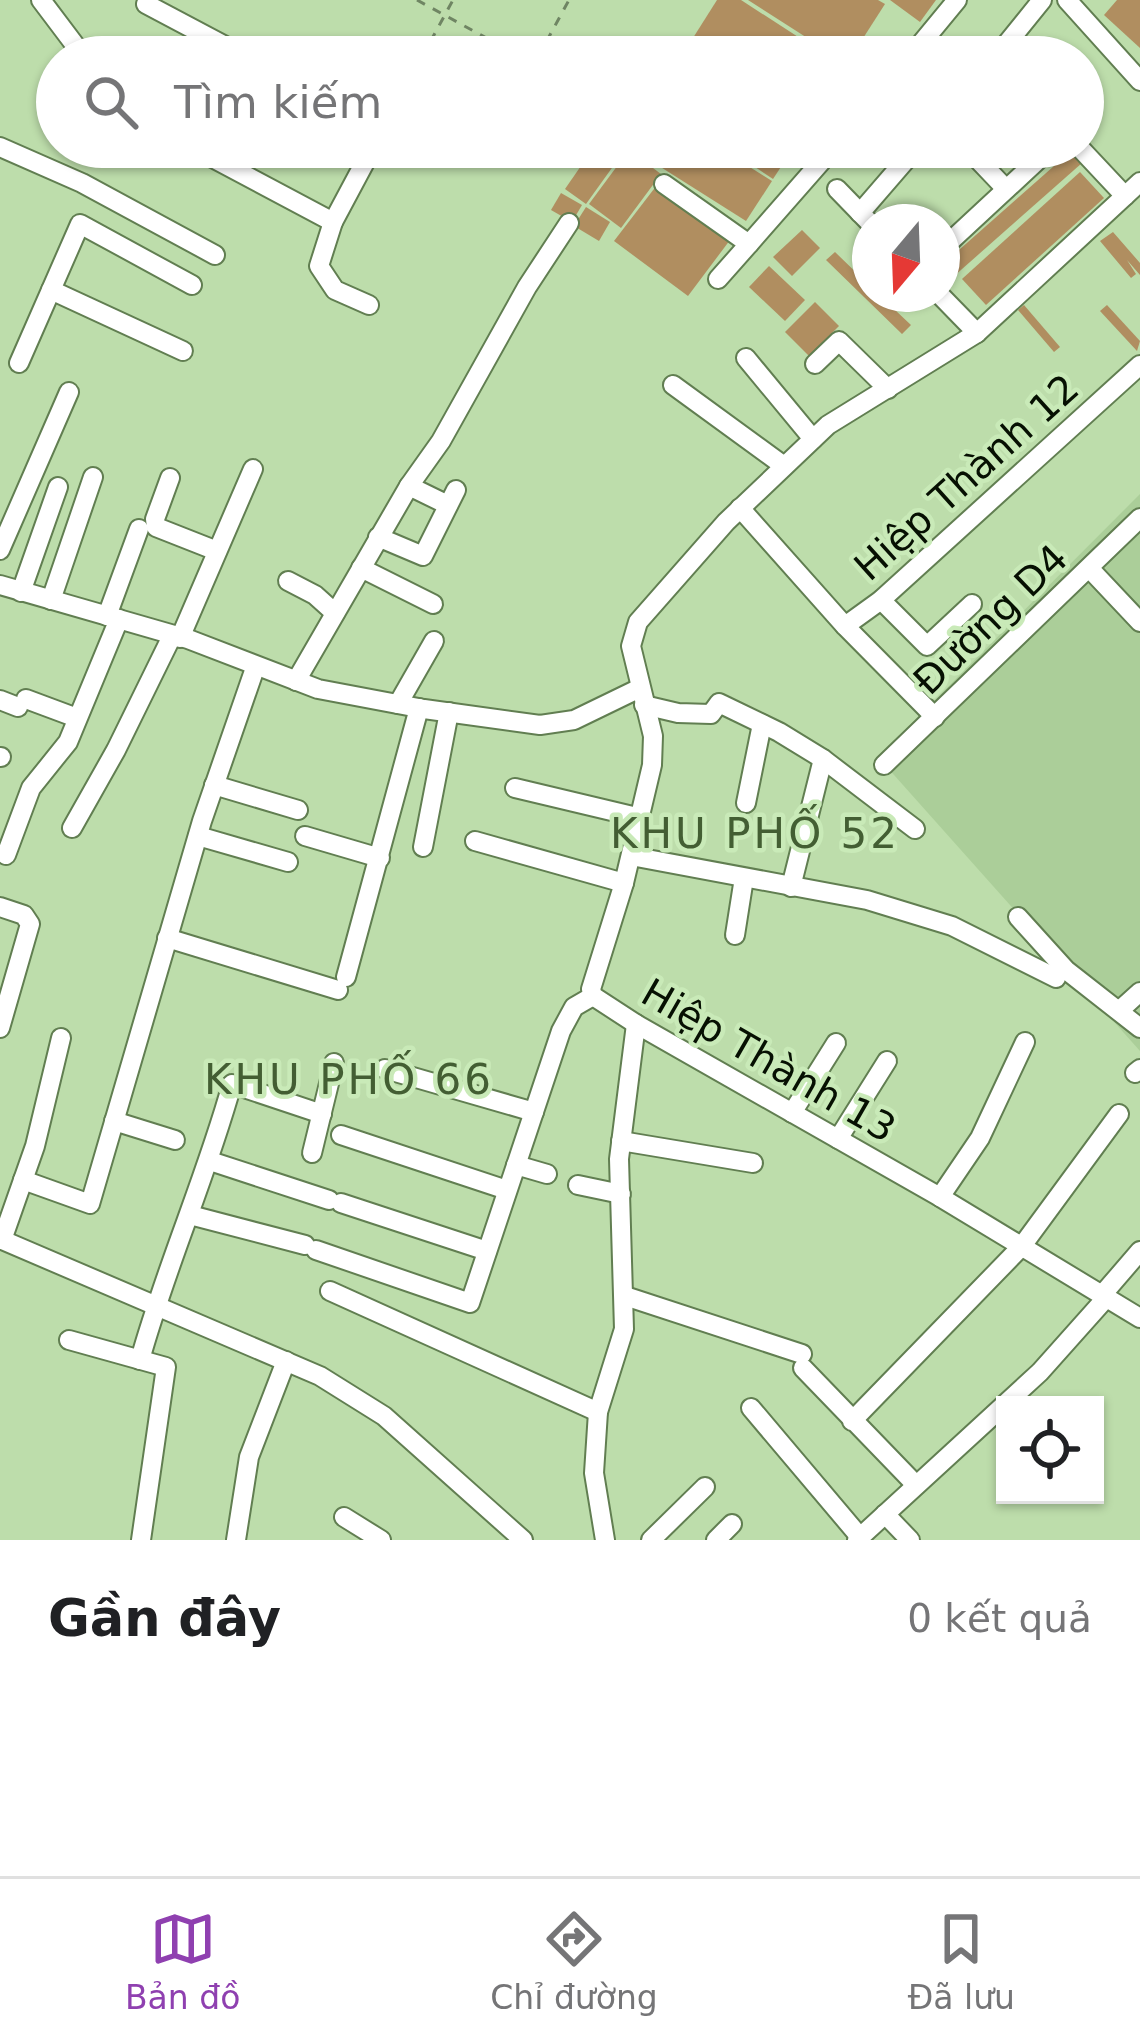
<!DOCTYPE html>
<html lang="vi">
<head>
<meta charset="utf-8">
<style>
  body { margin:0; font-family:"DejaVu Sans",sans-serif; background:#f6f6f6; color:#202124 }
  .controls { position:absolute; right:36px; bottom:36px; display:grid; overflow:hidden; border-radius:0px; box-shadow:0 3px 9px #0004 }
  .controls button { width:108px; height:108px; display:grid; place-items:center; padding:0; border:0; border-bottom:3px solid #e0e0e0; background:#fff; color:#202124; font:60px sans-serif }
  .compass { position:absolute; left:852px; top:204px; width:108px; height:108px; border-radius:50%; background:#fff; box-shadow:0 3px 9px #0004; rotate:199deg }
  .list { margin:0; padding:0; list-style:none }
  h2 { display:flex; justify-content:space-between; align-items:center; height:156px; margin:0; padding:0 48px; font-size:51px }
  h2 small { font-size:39px; font-weight:400; color:#757577 }
  .icon { flex:none; width:66px; height:66px; fill:none; stroke:currentColor; stroke-width:2; stroke-linecap:round; stroke-linejoin:round }
  .map { position:relative; flex:none; width:1140px; height:1540px; overflow:hidden }
  .search { position:absolute; background:#fff; box-shadow:0 3px 9px #0004; left:36px; right:36px; top:36px; height:132px; display:flex; align-items:center; gap:30px; box-sizing:border-box; padding:0 42px; border-radius:66px; color:#757577; font-size:45px }
  .sheet { height:336px; background:#fff }
  nav { display:flex; justify-content:space-around; align-items:center; box-sizing:border-box; height:168px; border-top:3px solid #e0e0e0; background:#fff; font-size:33px; color:#757577 }
  nav a { display:grid; justify-items:center; gap:6px }
  nav .on { color:#8f40b0 }
  .map>svg:first-child { display:block }
  .built { fill:#abce99 }
  .building { fill:#b08e60 }
  .lines { fill:none; stroke-linecap:round; stroke-linejoin:round }
  .minor-casing { stroke:#617e51; stroke-width:22 }
  .path { stroke:#6f8563; stroke-width:3; stroke-dasharray:9 9; stroke-linecap:butt }
  .minor { stroke:#fff; stroke-width:18 }
  .labels { text-anchor:middle; stroke-width:9; stroke-linejoin:round; paint-order:stroke }
  .street-label { font-size:39px; fill:#061002; stroke:#c9eab8 }
  .neighbourhood-label { font-size:42px; letter-spacing:3px; fill:#435e33; stroke:#c9eab8 }
</style>
</head>
<body>
<div class="map">
<svg width="1140" height="1540" viewBox="0 0 1140 1540">
  <rect width="100%" height="100%" fill="#bdddab"/>
  <path class="built" d="M1140,494V1051L878,757Z"/>
  <g class="building">
    <path d="M717,0H741L829,57H698L686,49Z"/>
    <path d="M748,0H878L885,4L851,57H837Z"/>
    <path d="M890,0H936L920,22Z"/>
    <path d="M1117,0H1140V48L1104,15Z"/>
    <path d="M594,147H627L586,204L565,189Z"/>
    <path d="M629,147H718L772,181L746,221Z"/>
    <path d="M725,147H794L773,179Z"/>
    <path d="M629,150L661,174L621,228L589,204Z"/>
    <path d="M1071,151L1082,163L953,277L942,265Z"/>
    <path d="M1080,172L1104,198L986,305L962,279Z"/>
    <path d="M657,185L730,240L688,296L614,241Z"/>
    <path d="M561,193L582,205L572,222L551,210Z"/>
    <path d="M586,207L610,222L599,241L574,226Z"/>
    <path d="M802,230L820,248L792,276L773,257Z"/>
    <path d="M1113,232L1140,263V275L1127,260L1136,274L1131,278L1100,241Z"/>
    <path d="M835,252L870,286V294H878L911,325L902,334L826,260Z"/>
    <path d="M769,266L805,300L785,321L749,287Z"/>
    <path d="M815,302L839,326L809,356L785,332Z"/>
    <path d="M1024,305L1060,347L1054,352L1018,310Z"/>
    <path d="M1107,305L1140,341L1137,351L1100,311Z"/>
  </g>
  <g class="lines">
    <defs>
      <g id="minor">
        <path d="M41,0L84,57"/>
        <path d="M1067,0L1140,81"/>
        <path d="M146,4L246,57"/>
        <path d="M910,57L957,0"/>
        <path d="M996,57L1042,0"/>
        <path d="M0,147L82,183L215,255"/>
        <path d="M192,147L333,222L319,266L335,290L369,305"/>
        <path d="M966,147L1006,189"/>
        <path d="M1079,147L1125,196"/>
        <path d="M1140,182L977,333L828,425L726,522L638,622L631,646L653,736L652,765L624,883L591,989L593,996L636,1024L940,1197L1140,1318"/>
        <path d="M664,184L749,244L834,147"/>
        <path d="M837,189L870,223"/>
        <path d="M860,213L917,147"/>
        <path d="M333,222L373,147"/>
        <path d="M942,249L1052,147"/>
        <path d="M718,279L749,244"/>
        <path d="M51,290L183,351"/>
        <path d="M939,294L977,333"/>
        <path d="M746,358L813,439"/>
        <path d="M19,363L80,224L192,285"/>
        <path d="M815,364L839,341L888,389"/>
        <path d="M673,385L784,466"/>
        <path d="M170,478L155,519L156,527L217,551"/>
        <path d="M409,486L448,505"/>
        <path d="M740,508L845,626L881,600L1140,365"/>
        <path d="M378,537L423,556L456,490"/>
        <path d="M0,550L69,392"/>
        <path d="M361,568L433,604"/>
        <path d="M1090,569L1140,622"/>
        <path d="M288,581L315,595L335,613"/>
        <path d="M0,585L188,639L318,689L424,709L540,725L574,720L640,688"/>
        <path d="M21,592L58,487"/>
        <path d="M51,600L93,477"/>
        <path d="M881,600L927,646L972,604"/>
        <path d="M107,616L139,529"/>
        <path d="M845,626L935,717"/>
        <path d="M180,638L253,469"/>
        <path d="M296,681L409,486L441,441L527,287L569,223"/>
        <path d="M26,699L77,718"/>
        <path d="M0,700L18,707"/>
        <path d="M398,704L434,641"/>
        <path d="M644,705L678,713L711,714L719,703L779,732L823,759L915,829"/>
        <path d="M0,757H1"/>
        <path d="M884,765L1140,518"/>
        <path d="M214,785L298,810"/>
        <path d="M515,788L641,818"/>
        <path d="M746,803L762,724"/>
        <path d="M72,828L116,750L172,636"/>
        <path d="M198,836L288,862"/>
        <path d="M305,836L380,858"/>
        <path d="M475,841L624,883"/>
        <path d="M423,847L449,712"/>
        <path d="M6,855L31,788L68,742L119,619"/>
        <path d="M631,856L867,900L952,926L1056,978"/>
        <path d="M791,887L823,759"/>
        <path d="M0,907L24,915L30,924L0,1028"/>
        <path d="M1018,917L1066,970L1140,1028"/>
        <path d="M735,935L744,878"/>
        <path d="M167,938L338,990"/>
        <path d="M346,977L419,708"/>
        <path d="M1120,1010L1140,992"/>
        <path d="M385,1069L534,1112"/>
        <path d="M1135,1073L1140,1069"/>
        <path d="M792,1113L836,1043"/>
        <path d="M114,1121L175,1140"/>
        <path d="M341,1135L507,1190"/>
        <path d="M838,1139L887,1061"/>
        <path d="M621,1141L753,1163"/>
        <path d="M312,1153L334,1063"/>
        <path d="M210,1161L329,1200"/>
        <path d="M516,1165L547,1174"/>
        <path d="M23,1180L90,1204L202,821L255,668"/>
        <path d="M578,1185L621,1194"/>
        <path d="M940,1197L980,1138L1025,1042"/>
        <path d="M341,1203L487,1251"/>
        <path d="M190,1215L305,1245"/>
        <path d="M0,1239L320,1376L384,1416L523,1540"/>
        <path d="M2,1240L35,1146L61,1038"/>
        <path d="M316,1250L470,1303L561,1031L574,1007L593,996"/>
        <path d="M330,1291L598,1412"/>
        <path d="M1102,1295L1140,1251"/>
        <path d="M625,1296L802,1354"/>
        <path d="M69,1340L166,1367L141,1540"/>
        <path d="M140,1360C166,1266 206,1178 232,1084L322,1114"/>
        <path d="M803,1368L916,1485"/>
        <path d="M751,1408L860,1537"/>
        <path d="M852,1421L1022,1246L1119,1114"/>
        <path d="M885,1514L910,1540"/>
        <path d="M344,1517L381,1540"/>
        <path d="M236,1540L249,1457L286,1361"/>
        <path d="M605,1540L594,1473L598,1412L624,1329L619,1159L636,1024"/>
        <path d="M651,1540L705,1487"/>
        <path d="M716,1540L732,1524"/>
        <path d="M857,1540L1040,1372L1106,1298"/>
      </g>
    </defs>
    <use href="#minor" class="minor-casing"/>
    <g class="path">
      <path d="M417,0L521,57"/>
      <path d="M422,57L453,0"/>
      <path d="M538,57L569,0"/>
    </g>
    <use href="#minor" class="minor"/>
  </g>
  <g class="labels">
    <g class="street-label">
      <text transform="translate(966 477) rotate(-42)" y="14">Hiệp Thành 12</text>
      <text transform="translate(990 619) rotate(-44)" y="14">Đường D4</text>
      <text transform="translate(769 1060) rotate(30)" y="14">Hiệp Thành 13</text>
    </g>
    <g class="neighbourhood-label">
      <text x="755" y="848">KHU PHỐ 52</text>
      <text x="349" y="1094">KHU PHỐ 66</text>
    </g>
  </g>
</svg>
<div class="controls">
<button><svg class="icon" aria-label="locate" viewBox="0 0 24 24"><circle cx="12" cy="12" r="6"/><path d="M12 2v4M12 18v4M2 12h4M18 12h4"/></svg></button>
</div>
<svg class="compass" viewBox="-18 -18 36 36"><path d="M0-13l5 13h-10z" fill="#e53935"/><path d="M0 13l5-13h-10z" fill="#757577"/></svg>
<div class="search"><svg class="icon" aria-label="search" viewBox="0 0 24 24"><circle cx="10" cy="10" r="6"/><path d="M15 15l6 6"/></svg>Tìm kiếm</div>
</div>
<section class="sheet">
<h2>Gần đây<small>0 kết quả</small></h2>
<ul class="list">
</ul>
</section>
<nav>
<a class="on"><svg class="icon" aria-label="map" viewBox="0 0 24 24"><path d="M3 6l6-2 6 2 6-2v14l-6 2-6-2-6 2zM9 4v14M15 6v14"/></svg>Bản đồ</a>
<a><svg class="icon" aria-label="directions" viewBox="0 0 24 24"><path d="M12 3l9 9-9 9-9-9zM9 14v-3h6M13 9l2 2-2 2"/></svg>Chỉ đường</a>
<a><svg class="icon" aria-label="saved" viewBox="0 0 24 24"><path d="M7 4h10v16l-5-4-5 4z"/></svg>Đã lưu</a>
</nav>
</body>
</html>
